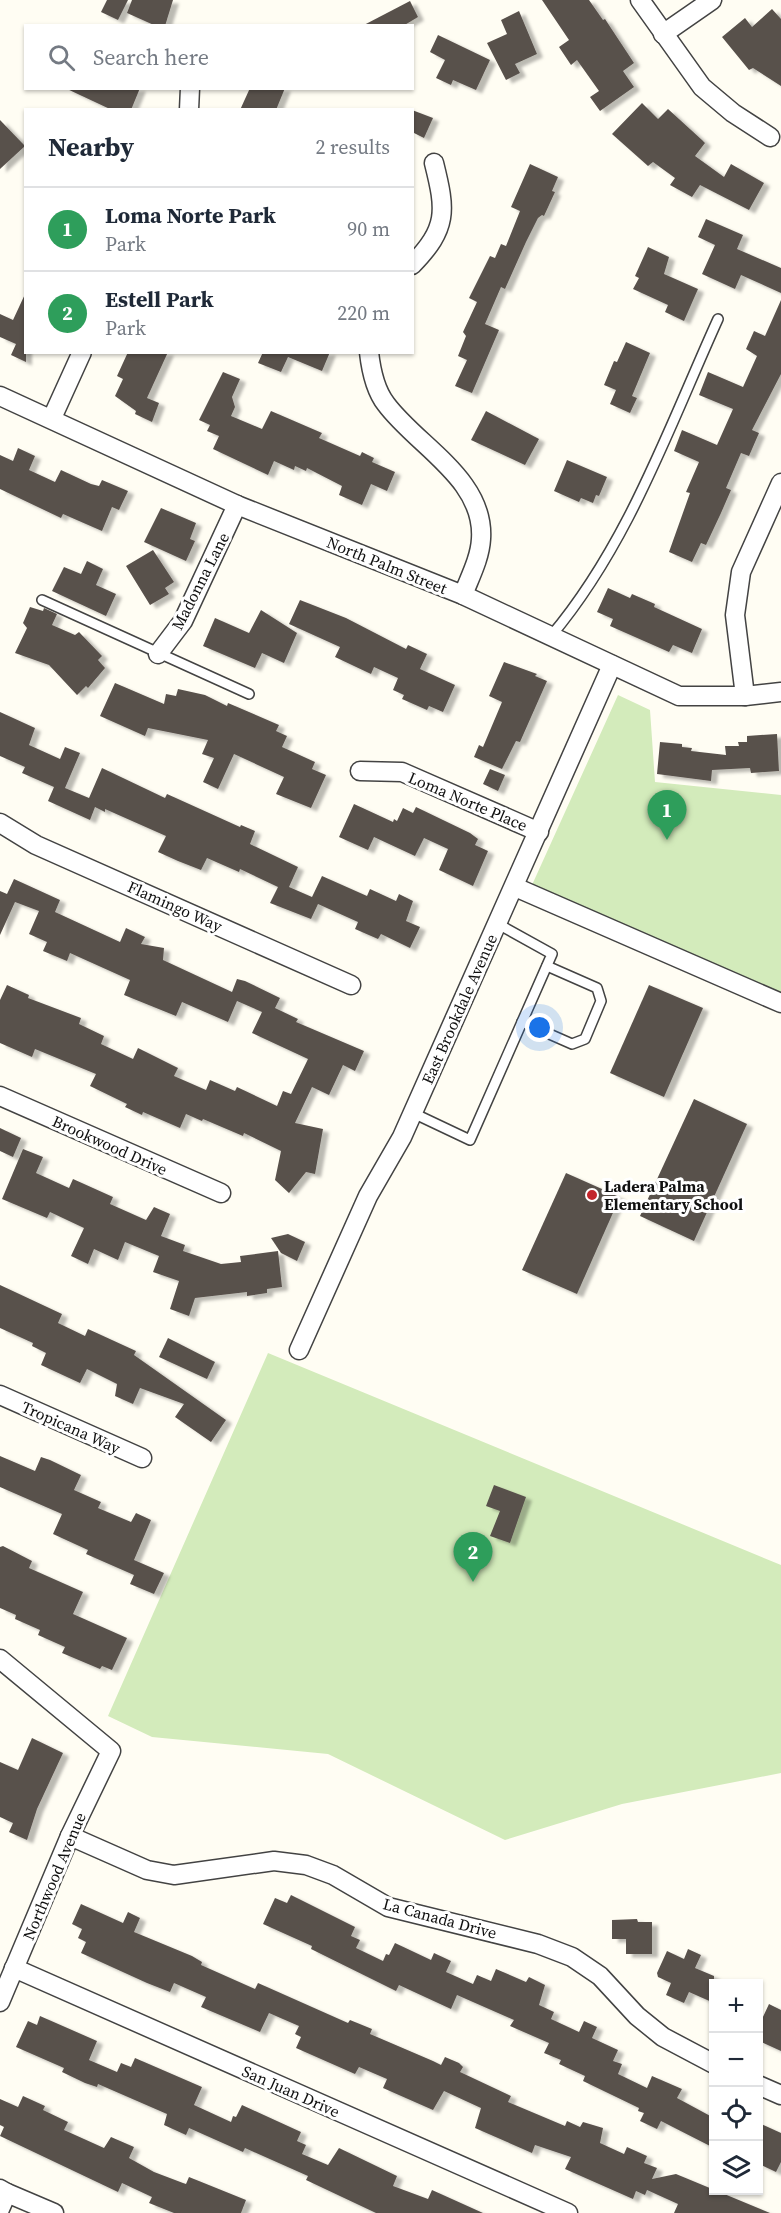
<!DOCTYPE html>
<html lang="en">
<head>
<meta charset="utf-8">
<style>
  body { margin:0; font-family:"Source Serif 4",serif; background:#f6f6f7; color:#1f2937 }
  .controls { position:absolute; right:18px; bottom:18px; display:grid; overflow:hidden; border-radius:0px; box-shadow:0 2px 4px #0004 }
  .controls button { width:54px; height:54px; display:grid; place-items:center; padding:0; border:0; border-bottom:2px solid #e0e1e3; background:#fff; color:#1f2937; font:30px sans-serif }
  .you { position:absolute; left:540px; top:1028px; width:21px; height:21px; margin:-15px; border:4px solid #fff; border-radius:50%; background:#1a73e8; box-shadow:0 0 0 9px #1a73e833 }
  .badge { display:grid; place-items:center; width:39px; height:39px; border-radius:50%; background:#c3252b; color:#fff; font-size:20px; font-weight:700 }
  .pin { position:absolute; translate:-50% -50px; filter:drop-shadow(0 2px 3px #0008) }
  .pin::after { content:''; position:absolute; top:32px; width:21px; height:18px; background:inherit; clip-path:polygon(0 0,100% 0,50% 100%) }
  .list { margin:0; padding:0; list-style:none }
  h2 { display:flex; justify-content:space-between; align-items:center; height:78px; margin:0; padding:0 24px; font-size:26px }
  h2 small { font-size:20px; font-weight:400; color:#747a83 }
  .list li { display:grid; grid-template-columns:39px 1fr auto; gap:18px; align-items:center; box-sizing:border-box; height:84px; padding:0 24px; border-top:2px solid #e0e1e3 }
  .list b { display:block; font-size:22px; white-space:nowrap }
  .list p { margin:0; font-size:20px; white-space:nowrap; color:#747a83 }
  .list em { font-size:20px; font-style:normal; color:#747a83 }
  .icon { flex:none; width:33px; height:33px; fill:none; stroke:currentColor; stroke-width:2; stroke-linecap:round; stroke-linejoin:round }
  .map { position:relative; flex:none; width:781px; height:2213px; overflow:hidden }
  .search { position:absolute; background:#fff; box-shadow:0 2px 4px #0004; left:24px; top:24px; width:390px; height:66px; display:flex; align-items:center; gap:15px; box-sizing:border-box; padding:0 21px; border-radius:0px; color:#747a83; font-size:22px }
  .panel { position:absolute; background:#fff; box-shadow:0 2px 4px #0004; left:24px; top:108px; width:390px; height:246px; border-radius:0px }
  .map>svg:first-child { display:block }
  .green { fill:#d3ebbb }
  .building { fill:#59514c; filter:url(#shadow) }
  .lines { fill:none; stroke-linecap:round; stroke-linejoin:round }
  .service-casing { stroke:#434343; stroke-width:12 }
  .minor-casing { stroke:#434343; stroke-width:21 }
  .service { stroke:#fff; stroke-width:9 }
  .minor { stroke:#fff; stroke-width:18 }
  .poi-dot { fill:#c3252b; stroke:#fff; stroke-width:2 }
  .labels { text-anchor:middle; stroke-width:6; stroke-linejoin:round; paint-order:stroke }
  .street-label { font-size:16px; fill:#101010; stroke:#fff }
  .poi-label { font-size:16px; font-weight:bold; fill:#101010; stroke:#fff; text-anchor:start }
</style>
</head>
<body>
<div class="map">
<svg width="781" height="2213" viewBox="0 0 781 2213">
  <defs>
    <filter id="shadow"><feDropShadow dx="6" dy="3.5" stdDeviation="1.5" flood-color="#0004"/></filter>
  </defs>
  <rect width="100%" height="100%" fill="#fffdf3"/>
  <g class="green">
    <path d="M618,695L650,710L655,782L781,795V995L532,885Z"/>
    <path d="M268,1353L781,1565V1773L622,1804L505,1840L328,1754L152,1737L108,1716Z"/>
  </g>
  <g class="building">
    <path d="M107,0H128L118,20L101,12Z"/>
    <path d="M132,0H173L165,26H156L127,13Z"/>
    <path d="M542,0H589L603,20L605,19L634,63L623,71L634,87L600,111L590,97L599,91L577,60L571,65L559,47L569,40Z"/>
    <path d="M410,1L418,17L403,26H362Z"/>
    <path d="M772,9L781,19V86L753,68L749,70L722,37L745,18L752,27Z"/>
    <path d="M519,11L537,54L515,64L520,73L506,80L487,43L507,34L501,20Z"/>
    <path d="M438,35L490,60L476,90L453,80L451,85L436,78L445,60L430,52Z"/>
    <path d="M65,88H140L131,110H112Z"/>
    <path d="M250,88H285L276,110H240Z"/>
    <path d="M642,103L658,119L668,109L702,140L705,143L695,156L724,177L731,164L764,183L749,210L700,185L692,197L670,185L675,178L653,162L648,166L612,134Z"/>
    <path d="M412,110L433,118L424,138L412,132Z"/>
    <path d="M0,120L25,146L0,169Z"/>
    <path d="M530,164L558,177L552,191L555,192L544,216L542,215L538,218L526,242L505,289L501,287L485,324L499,330L472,393L455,386L467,360L458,356L466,336L463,332L477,302L469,298L490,256L495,258L501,244L506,246L520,211L511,207Z"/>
    <path d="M706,219L743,235L737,249L781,268V293L741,275L735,289L702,274L715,245L698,237Z"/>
    <path d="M648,247L669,257L664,274L698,289L684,321L665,312L668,305L633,289L639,278L635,276Z"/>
    <path d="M26,292V362L11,355L16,344L0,337V314L13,320Z"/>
    <path d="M781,300V374L752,430L759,433L749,456L741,453L726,488L731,490L721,513L706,545L701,543L692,562L669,552L690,493L686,492L699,462L674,451L682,430L717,445L733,409L699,395L708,372L743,387L757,356L746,349L754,331L765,336Z"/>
    <path d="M626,342L650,353L632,396L637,398L630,413L610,404L616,390L604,385L614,361L617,362Z"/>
    <path d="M128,352H168L147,398L159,403L152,422L135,414L136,411L115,396L123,379L117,376Z"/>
    <path d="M263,352H330L322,371L288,357L281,372L258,363Z"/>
    <path d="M223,372L240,379L232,397L235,407L231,416L262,429L271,411L322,433L319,438L360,456L362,452L374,458L372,462L395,472L387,491L371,484L362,505L339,495L342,486L307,468L306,471L295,466L294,470L274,461L268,475L213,449L219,436L207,431L210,425L199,420Z"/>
    <path d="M486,411L539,439L525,465L471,440Z"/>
    <path d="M18,448L35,456L29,470L55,482L61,470L91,484L99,486L102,480L128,491L119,510L112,507L102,531L63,514L61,518L0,489V455L13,461Z"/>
    <path d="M567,460L607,477L599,496L596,495L593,503L581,498L579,502L554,491Z"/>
    <path d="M161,508L196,523L190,539L195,541L186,561L144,542Z"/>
    <path d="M153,550L174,582L165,588L169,594L150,605L126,566Z"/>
    <path d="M87,561L103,569L96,585L116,594L106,616L52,591L64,567L81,574Z"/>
    <path d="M608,588L630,598L632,594L655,604L654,607L702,629L692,653L673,645L669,652L610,626L613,619L597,612Z"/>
    <path d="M300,600L346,618L406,649L408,645L427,654L420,669L455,685L443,712L429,706L427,710L402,699L404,695L393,690L398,678L374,667L371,674L335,657L340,647L289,624Z"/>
    <path d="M30,607L43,611L44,608L57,614L52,625L75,635L79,632L102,656L98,660L105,668L88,688L86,686L77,695L49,665L15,653L27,628L23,623Z"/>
    <path d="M261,610L297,633L284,663L262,653L255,668L203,646L215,618L249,633Z"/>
    <path d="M504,662L537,674L535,676L547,681L520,742L516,741L502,769L474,757L479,745L483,747L502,702L489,696Z"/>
    <path d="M115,683L164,704L166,694L176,696L178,689L205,695L227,706L228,703L279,725L276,731L287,736L282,747L315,762L312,769L326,775L311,808L276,794L284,777L234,754L218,789L203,782L214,758L202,754L208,740L148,728L145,736L100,716Z"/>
    <path d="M0,712L35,728L29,745L60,759L65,747L80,753L65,788L89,798L102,768L165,798L167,794L240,827L241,825L255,831L250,844L298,867L289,887L312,897L322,876L367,896L370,889L396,901L399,894L413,901L406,921L420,927L410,948L381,934L378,939L355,929L358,922L318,904L311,919L270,903L278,887L240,869L239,872L207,858L201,870L178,861L158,852L166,836L105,809V812L95,807L90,820L48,801L54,787L22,773L25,767L0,756Z"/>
    <path d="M777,734L779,771L751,773L750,768L712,770L711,781L657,774L660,742L682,744V747L692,748L691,751L726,755L725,746H739L738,742H747V736Z"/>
    <path d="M490,769L505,775L498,791L483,784Z"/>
    <path d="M354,804L393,822L394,819L397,821L403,808L413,813L416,807L470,833L478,839L475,845L488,851L473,886L439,870L448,849L424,838L415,856L374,837L368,850L339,837Z"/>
    <path d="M14,879L60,900L55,912L120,942L126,928L145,937L141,944L164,948L163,960L232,992L237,979L245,981L280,998L275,1008L298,1019L296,1022L364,1051L355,1071L343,1065L329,1095L312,1087L295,1123L323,1129L315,1174L306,1172L289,1193L275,1180L281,1151L244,1133L243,1136L203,1119L202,1121L186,1114L180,1128L143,1112L142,1115L125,1107L127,1104L90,1086L96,1074L35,1049L32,1057L0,1043V1000L7,985L29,995L28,998L81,1018L79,1024L104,1036L101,1044L133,1059L138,1048L178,1068L174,1076L206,1090L210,1080L235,1091L237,1087L277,1106L283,1091L291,1094L308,1059L252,1033L262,1012L237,1001L228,1022L182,1002L176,1016L124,995L130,980L70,953L67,961L43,951L47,942L29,934L39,911L15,902L0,935V891L7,894Z"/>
    <path d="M649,985L703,1008L664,1097L610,1073Z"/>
    <path d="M694,1099L747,1124L694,1241L640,1216Z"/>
    <path d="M0,1128L21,1138L13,1157L0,1151Z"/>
    <path d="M23,1149L43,1157L36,1173L69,1188L73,1179L113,1197L110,1204L146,1220L154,1207L170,1214L161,1236L185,1245L183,1251L221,1264L241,1262L240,1256L278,1251L282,1287L267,1289V1293L247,1296V1292L195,1298L189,1316L170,1309L179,1281L153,1272L159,1256L125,1242L118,1260L94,1249L88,1264L71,1256L84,1228L50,1212L47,1218L2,1199Z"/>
    <path d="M566,1173L620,1197L577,1294L522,1270Z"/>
    <path d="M288,1234L305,1242L297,1261L281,1253L271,1238Z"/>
    <path d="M0,1285L62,1314L58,1323L85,1336L88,1329L136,1351L134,1355L226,1420L211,1442L175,1417L184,1404L140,1388L133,1404L115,1396L117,1384L87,1369L80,1383L41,1365L46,1353L32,1346L33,1343L0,1328Z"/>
    <path d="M168,1338L215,1362L207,1379L159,1357Z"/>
    <path d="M0,1456L35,1471L41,1457L50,1460L81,1475L74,1490L101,1502L98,1508L131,1522L136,1513L151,1520L134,1560L164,1573L154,1594L130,1584L134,1575L86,1554L88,1550L53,1534L62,1514L0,1487Z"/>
    <path d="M494,1485L526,1497L510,1543L490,1536L500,1511L486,1506Z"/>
    <path d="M3,1546L32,1561L29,1568L83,1592L73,1614L127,1638L112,1670L102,1666L100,1669L62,1653L65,1647L38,1635L40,1630L15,1619L16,1615L0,1608V1547Z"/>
    <path d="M32,1738L63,1753L37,1809L27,1840L9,1832L13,1823L0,1817V1762L18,1770Z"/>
    <path d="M291,1895L355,1927L351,1936L360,1940L356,1948L383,1961L386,1954L389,1955L395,1943L431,1960L434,1953L451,1961L446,1972L473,1984L477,1975L491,1981L496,1969L526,1982L529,1977L545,1985L539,2005L554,2012L551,2019L579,2032L584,2021L597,2027L592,2038L618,2050L613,2061L622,2064L618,2074L647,2088L652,2076L682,2089L677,2098L714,2118V2148L661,2121L657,2129L640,2121L644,2113L638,2111L639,2108L583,2081L585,2076L559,2064L561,2060L544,2053L549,2043L510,2026L514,2020L457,1995L451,2009L399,1985L396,1991L311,1949L312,1946L263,1924L275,1898L287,1903Z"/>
    <path d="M81,1904L123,1923L128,1912L140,1918L134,1932L192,1956L202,1962L201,1965L255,1989L258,1983L348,2023L350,2020L372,2029L370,2034L433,2061L441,2065L445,2057L459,2063L463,2067L460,2072L511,2096L508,2102L565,2126L567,2121L580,2127L583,2122L603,2128L600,2143L624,2154L627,2147L647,2156L644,2163L657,2168L652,2179L676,2174L770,2213H674L678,2204L647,2190L645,2195L636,2191L633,2199L565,2169L571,2157L535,2145L532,2153L475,2128L481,2108L444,2091L433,2110L383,2088L387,2079L359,2067L355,2074L296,2048L301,2037L295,2034L299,2026L269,2013L260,2032L201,2007L206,1997L174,1983L170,1992L147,1983L81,1953L86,1942L78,1938L82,1929L72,1924Z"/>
    <path d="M637,1919L638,1922H652V1954H626V1939H612V1920Z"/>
    <path d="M688,1949L701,1955L695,1968L714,1976V2003L689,1992L684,2003L666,1995L671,1983L658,1977L657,1973L667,1951L684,1959Z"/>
    <path d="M769,2004L781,2010V2051L759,2041V2017L762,2019Z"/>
    <path d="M40,2016L97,2041L89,2060L117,2072L121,2063L131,2067L135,2058L202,2087L194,2105L231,2122L233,2116L236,2117L242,2105L301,2132L297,2141L306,2145L302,2154L328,2165L339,2148L397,2176L393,2186L428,2199L432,2190L483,2213H376L306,2180L308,2176L245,2148L243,2152L189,2128L186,2135L164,2125L167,2114L98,2084L97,2087L85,2083L62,2072L64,2068L16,2047L28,2021L37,2025Z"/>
    <path d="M23,2096L45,2106L43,2110L68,2122L64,2130L104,2148L111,2137L134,2147L129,2158L154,2172L183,2183L186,2184L189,2177L246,2200L241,2213H174L149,2203L152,2197L122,2183L118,2192L0,2136L4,2127L0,2125V2099L18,2107Z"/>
    <path d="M759,2123L781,2133V2162L776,2172L759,2164Z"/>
  </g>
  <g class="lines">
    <defs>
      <g id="service">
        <path d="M42,600L249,694"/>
        <path d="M551,636C628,545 669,427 718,319"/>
        <path d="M522,1022L572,1044L585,1039L601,1001L597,988L547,966"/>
        <path d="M413,1113L470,1140L552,954L498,924"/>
      </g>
      <g id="minor">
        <path d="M640,0L702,87L733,113L770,137"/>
        <path d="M663,34L712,0"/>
        <path d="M189,110L190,88"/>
        <path d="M412,265C448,228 446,211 434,163"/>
        <path d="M369,352C371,370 375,390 386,404C417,446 485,479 481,539C480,558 470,577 463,595"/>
        <path d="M0,396L237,505L463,595L679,696H745L781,692"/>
        <path d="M52,418L82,352"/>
        <path d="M158,654L183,621L237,505"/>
        <path d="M745,696L735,615L741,572L781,483"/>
        <path d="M360,771L402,772L539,832"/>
        <path d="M0,823L36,845L351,985"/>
        <path d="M515,887L781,1003"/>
        <path d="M0,1096L221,1193"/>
        <path d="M299,1350L368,1196L402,1137L612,665"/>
        <path d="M0,1395L142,1458"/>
        <path d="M0,1659L111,1751L70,1836L0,2002"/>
        <path d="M70,1836L147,1870L174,1875L274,1861L306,1865L333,1875L388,1907L538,1944L572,1957L600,1976L637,2016L663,2037L714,2064"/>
        <path d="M14,1968L568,2213"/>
        <path d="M758,2085L781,2095"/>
        <path d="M0,2189L7,2193L0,2209"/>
        <path d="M7,2193L54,2213"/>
      </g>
    </defs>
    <use href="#service" class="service-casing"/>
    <use href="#minor" class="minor-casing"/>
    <use href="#service" class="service"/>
    <use href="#minor" class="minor"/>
  </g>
  <circle class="poi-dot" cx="592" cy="1195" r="6"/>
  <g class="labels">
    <g class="street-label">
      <text transform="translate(387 565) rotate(22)" y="6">North Palm Street</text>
      <text transform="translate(200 581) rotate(-63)" y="6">Madonna Lane</text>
      <text transform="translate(468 801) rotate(23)" y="6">Loma Norte Place</text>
      <text transform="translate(175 906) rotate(24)" y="6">Flamingo Way</text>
      <text transform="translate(459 1009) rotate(-66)" y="6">East Brookdale Avenue</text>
      <text transform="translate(110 1145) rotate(24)" y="6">Brookwood Drive</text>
      <text transform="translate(71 1427) rotate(24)" y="6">Tropicana Way</text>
      <text transform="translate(54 1876) rotate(-67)" y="6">Northwood Avenue</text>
      <text transform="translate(440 1918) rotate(15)" y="6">La Canada Drive</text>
      <text transform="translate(291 2091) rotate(24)" y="6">San Juan Drive</text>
    </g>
    <g class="poi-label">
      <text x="604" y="1192">Ladera Palma<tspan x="604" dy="18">Elementary School</tspan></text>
    </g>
  </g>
</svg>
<div class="controls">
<button>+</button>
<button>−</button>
<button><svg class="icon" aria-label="locate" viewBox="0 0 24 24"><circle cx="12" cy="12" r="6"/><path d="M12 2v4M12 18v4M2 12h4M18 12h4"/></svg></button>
<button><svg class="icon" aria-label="layers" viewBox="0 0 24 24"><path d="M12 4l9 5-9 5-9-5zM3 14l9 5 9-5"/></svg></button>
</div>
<div class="you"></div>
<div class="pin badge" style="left:667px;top:840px;background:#2e9e5b">1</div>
<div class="pin badge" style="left:473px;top:1582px;background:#2e9e5b">2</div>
<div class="search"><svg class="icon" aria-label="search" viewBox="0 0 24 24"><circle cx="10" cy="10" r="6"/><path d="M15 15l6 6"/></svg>Search here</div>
<section class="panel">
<h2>Nearby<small>2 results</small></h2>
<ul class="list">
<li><span class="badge" style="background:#2e9e5b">1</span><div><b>Loma Norte Park</b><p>Park</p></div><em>90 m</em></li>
<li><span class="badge" style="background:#2e9e5b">2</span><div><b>Estell Park</b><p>Park</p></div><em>220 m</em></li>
</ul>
</section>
</div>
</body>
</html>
